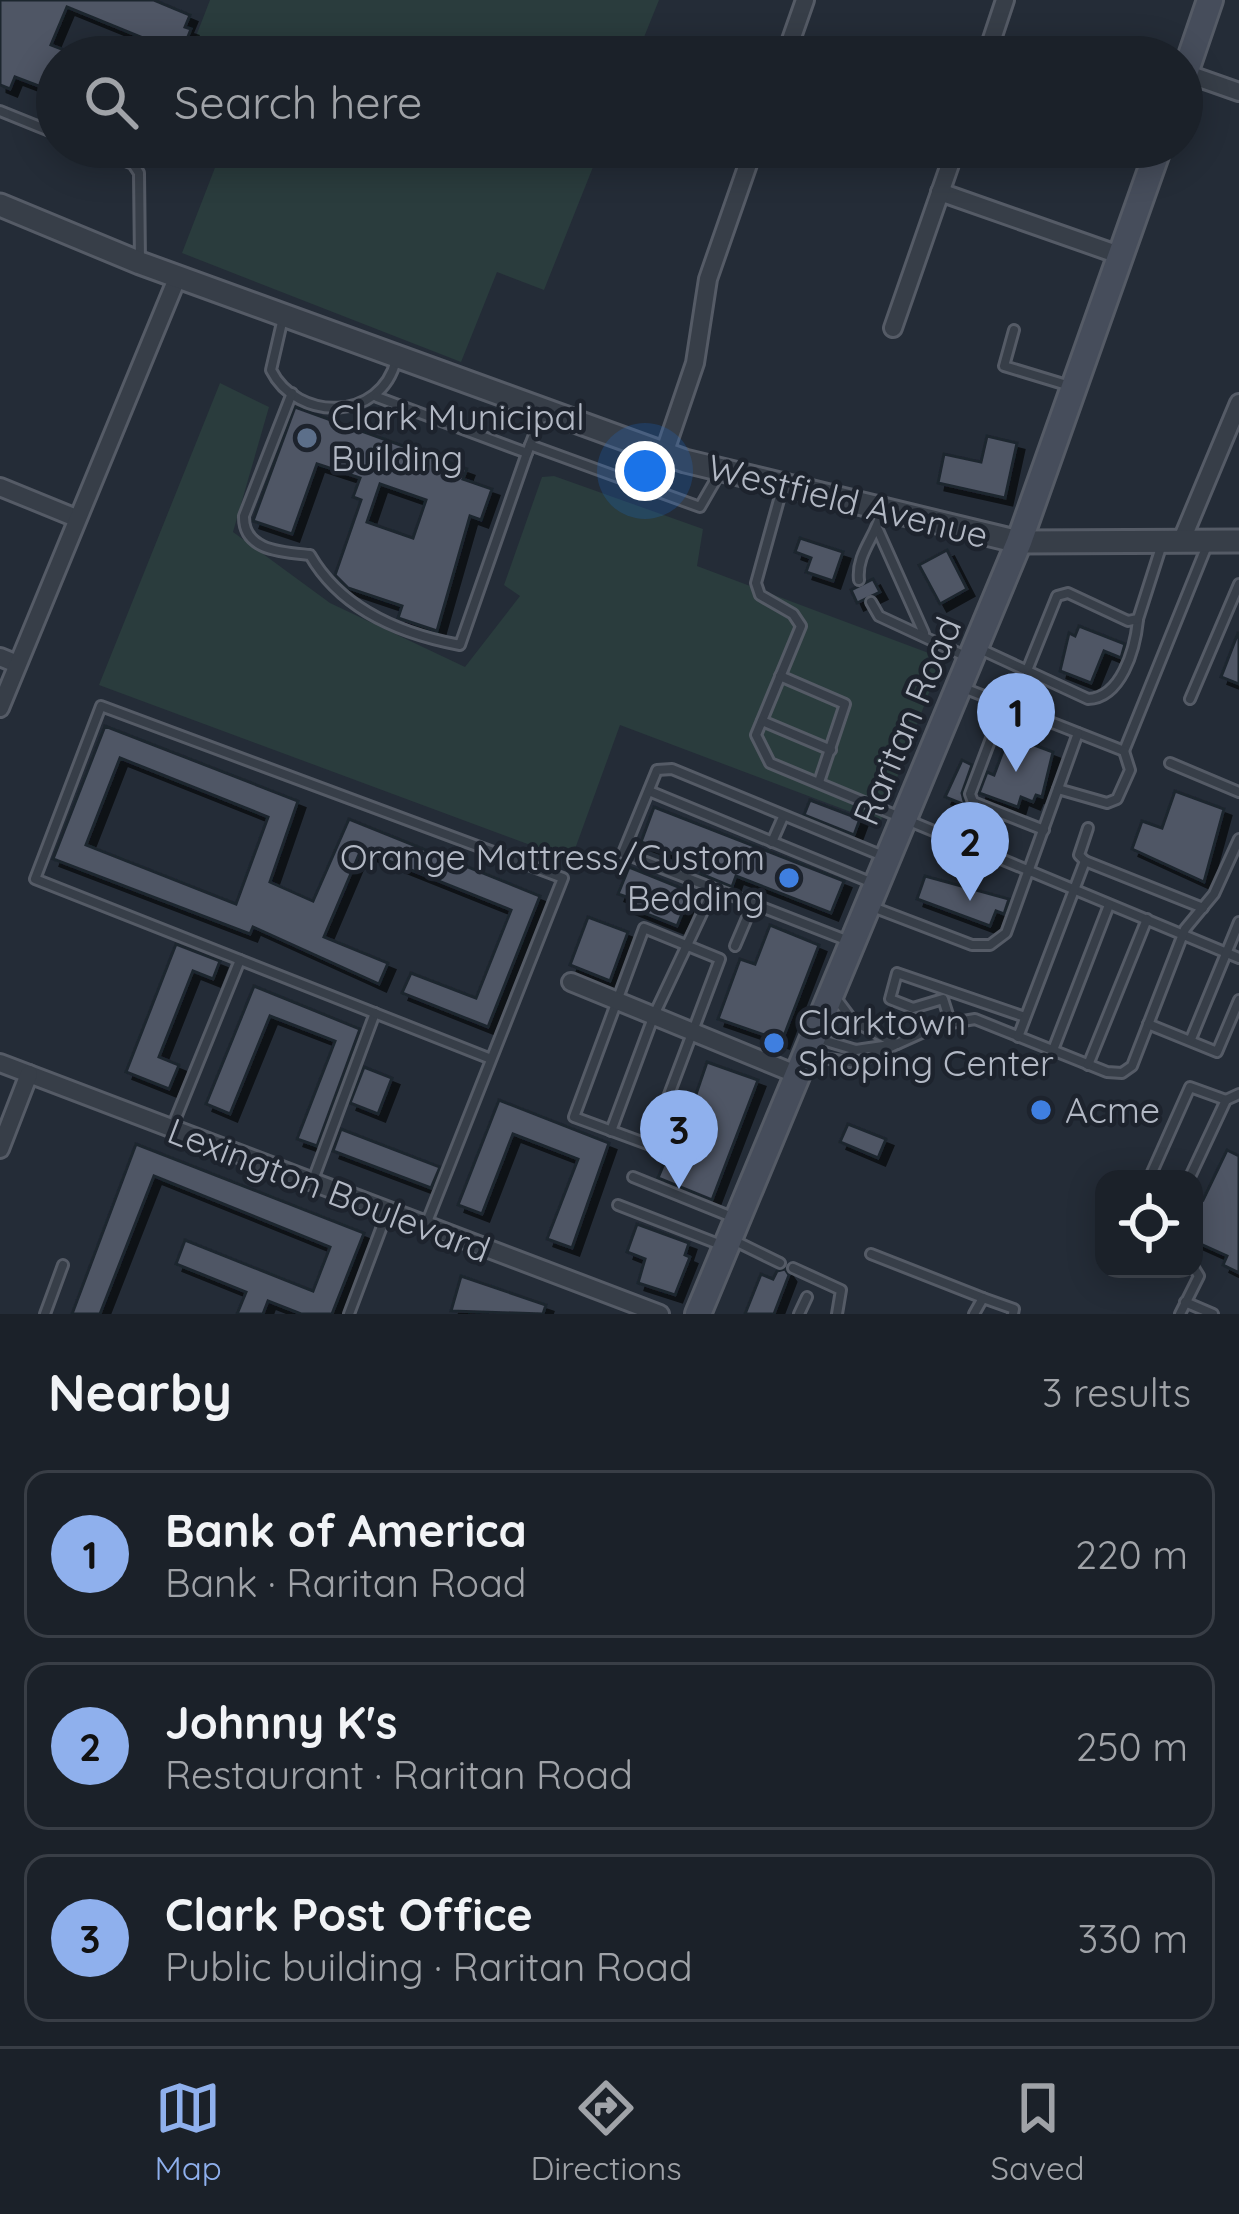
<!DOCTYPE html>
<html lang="en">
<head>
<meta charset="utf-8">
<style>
  body { margin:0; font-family:Quicksand,sans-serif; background:#282e35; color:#f1f3f6 }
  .controls { position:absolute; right:36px; bottom:36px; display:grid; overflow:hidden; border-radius:24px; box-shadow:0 6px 30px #0003 }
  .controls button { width:108px; height:108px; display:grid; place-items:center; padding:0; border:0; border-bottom:3px solid #393e46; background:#1b2129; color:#f1f3f6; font:60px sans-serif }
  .you { position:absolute; left:645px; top:471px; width:42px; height:42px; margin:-30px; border:9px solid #fff; border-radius:50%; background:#1a73e8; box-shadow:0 0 0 18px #1a73e833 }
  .badge { display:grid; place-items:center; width:78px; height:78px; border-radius:50%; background:#8fb0ed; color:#111; font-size:39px; font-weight:700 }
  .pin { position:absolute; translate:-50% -99px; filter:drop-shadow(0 3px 6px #0008) }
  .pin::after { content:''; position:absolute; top:63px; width:42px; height:36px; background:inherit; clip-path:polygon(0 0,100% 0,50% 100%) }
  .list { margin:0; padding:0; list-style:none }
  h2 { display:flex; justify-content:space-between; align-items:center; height:156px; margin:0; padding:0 48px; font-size:51px }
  h2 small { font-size:39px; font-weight:400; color:#a0a3a8 }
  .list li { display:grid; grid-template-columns:78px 1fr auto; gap:36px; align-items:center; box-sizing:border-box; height:168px; margin:0 24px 24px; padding:0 24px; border:3px solid #393e46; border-radius:24px }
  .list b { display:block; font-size:45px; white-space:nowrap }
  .list p { margin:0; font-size:39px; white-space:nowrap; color:#a0a3a8 }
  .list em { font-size:39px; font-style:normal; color:#a0a3a8 }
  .icon { flex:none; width:66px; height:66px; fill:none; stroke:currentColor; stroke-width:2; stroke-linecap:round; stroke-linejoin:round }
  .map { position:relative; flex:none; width:1239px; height:1314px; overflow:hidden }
  .search { position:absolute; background:#1b2129; box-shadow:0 6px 30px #0003; left:36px; right:36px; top:36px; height:132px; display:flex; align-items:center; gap:30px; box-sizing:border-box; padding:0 42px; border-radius:66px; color:#a0a3a8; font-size:45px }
  .sheet { height:732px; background:#1b2129 }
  nav { display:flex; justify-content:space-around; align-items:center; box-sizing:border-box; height:168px; border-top:3px solid #393e46; background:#1b2129; font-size:33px; color:#a0a3a8 }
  nav a { display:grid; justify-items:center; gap:6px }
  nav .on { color:#8fb0ed }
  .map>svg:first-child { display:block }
  .green { fill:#2a3c3d }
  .building { fill:#4f5665; stroke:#1e252f; stroke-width:3; fill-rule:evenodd; filter:url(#shadow) }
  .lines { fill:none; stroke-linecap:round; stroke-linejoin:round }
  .service-casing { stroke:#555b66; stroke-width:14 }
  .minor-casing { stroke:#555b66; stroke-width:22 }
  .tertiary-casing { stroke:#555b66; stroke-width:27 }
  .secondary-casing { stroke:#555b66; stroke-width:30 }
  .service { stroke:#373e48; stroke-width:8 }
  .minor { stroke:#373e48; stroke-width:16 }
  .tertiary { stroke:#373e48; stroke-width:21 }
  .secondary { stroke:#464d5b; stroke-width:24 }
  .service-dot { fill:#5c6f8a; stroke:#1d232d; stroke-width:4.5 }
  .shop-dot { fill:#3f7fe0; stroke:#1d232d; stroke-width:4.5 }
  .labels { text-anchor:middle; stroke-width:9; stroke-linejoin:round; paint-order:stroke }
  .poi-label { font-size:36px; fill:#b2b8c4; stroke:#1d232d; text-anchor:start }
  .street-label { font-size:36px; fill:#b2b8c4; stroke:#1d232d }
</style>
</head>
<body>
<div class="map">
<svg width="1239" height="1314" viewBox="0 0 1239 1314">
  <defs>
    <filter id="shadow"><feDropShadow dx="7" dy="7" stdDeviation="0" flood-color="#0009"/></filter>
  </defs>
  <rect width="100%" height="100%" fill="#242c37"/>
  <g class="green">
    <path d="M210,0H659L636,57H188Z"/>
    <path d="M223,147H601L544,290L497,272L461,362L182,253Z"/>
    <path d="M220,383L269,407L233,532L330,603L465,667L520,596L504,585L542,477L554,476L703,529L697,566L942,658L880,823L620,725L571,860L99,685Z"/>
  </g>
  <g class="building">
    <path d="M0,0H154L190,15L185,27L191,29L180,57H147L153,42L67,7L51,45L80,56L57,57V93L15,77L10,89L0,85Z"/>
    <path d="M295,407L467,469L463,479L492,489L481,520L470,516L437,631L398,618L402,606L348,588L335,575L361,500L353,497L360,478L317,464L292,534L253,521ZM380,484L426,500L413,538L367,522Z"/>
    <path d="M987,436L1017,443L1005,498L938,483L944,454L981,462Z"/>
    <path d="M800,538L843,552L833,581L806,572L811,558L795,552Z"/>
    <path d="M947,550L967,589L940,604L919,565Z"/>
    <path d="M873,579L880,592L857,603L851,590Z"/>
    <path d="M1079,626L1125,644L1121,658L1104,651L1091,683L1060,671L1069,633L1075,636Z"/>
    <path d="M1238,633H1239V684L1221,677Z"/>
    <path d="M105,726L298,801L270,882L313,901L349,819L540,896L488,1027L402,993L411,973L476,998L511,910L361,850L324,937L388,963L379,984L253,927L250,934L53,859ZM120,758L268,817L236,904L86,845Z"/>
    <path d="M1012,727L1032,734L1029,743L1053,752L1042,797L1036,795L1033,802L1021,797L1018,807L979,793L987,772L994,775Z"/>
    <path d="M962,760L972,765L962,793L965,805L945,797Z"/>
    <path d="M1175,791L1224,809L1204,882L1132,849L1142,821L1162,828Z"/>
    <path d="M810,800L860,819L854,835L804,815Z"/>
    <path d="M654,807L844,881L831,913L736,876L732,887L701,874L704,865L641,842Z"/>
    <path d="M629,867L691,892L677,926L629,907L632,899L618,894Z"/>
    <path d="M925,876L1009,899L1004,914L996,911L990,926L917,899Z"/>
    <path d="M588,917L628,932L610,981L570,965Z"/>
    <path d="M770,925L819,945L782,1041L718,1019L740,959L755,964Z"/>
    <path d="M176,944L220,961L213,979L193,971L159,1057L179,1065L169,1089L126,1072Z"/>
    <path d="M254,986L360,1029L317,1146L297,1139L335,1041L270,1016L230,1114L206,1104Z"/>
    <path d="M707,1062L758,1080L712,1200L658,1178L673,1142L679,1144Z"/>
    <path d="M364,1067L392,1078L378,1114L350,1103Z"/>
    <path d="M499,1100L609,1143L572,1248L547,1239L578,1159L513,1134L482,1214L458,1205Z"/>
    <path d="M848,1124L886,1139L878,1158L840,1142Z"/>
    <path d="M341,1129L440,1167L431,1188L333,1151Z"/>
    <path d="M136,1144L364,1233L332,1314H301L268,1301L263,1314H237L246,1292L176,1264L185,1240L313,1291L330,1247L154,1176L100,1314H72Z"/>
    <path d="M1227,1150L1239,1156V1273L1223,1265L1227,1256L1194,1241V1196L1203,1200Z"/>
    <path d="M637,1224L689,1243L685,1255L690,1257L675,1295L638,1283L645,1259L627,1252Z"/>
    <path d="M785,1269L789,1275L774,1314H745L761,1274L773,1279L777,1271Z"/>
    <path d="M461,1276L546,1305L543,1314L451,1311Z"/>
  </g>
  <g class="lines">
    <defs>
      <g id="service">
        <path d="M0,111L57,134"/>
        <path d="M90,147L133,164L139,173L140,261"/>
        <path d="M283,318L271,370C297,422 381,422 396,360"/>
        <path d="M1014,330L1004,366L1070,386"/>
        <path d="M292,393L244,516C243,551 282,552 310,555C341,609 401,634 460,645L527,453"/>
        <path d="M377,397L527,453L542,414"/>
        <path d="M530,445L700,507L719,474"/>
        <path d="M782,489L756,583L760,595L793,614L801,626L756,735L770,763L1239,958"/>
        <path d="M878,530L924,633"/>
        <path d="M859,580C856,553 877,536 882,510"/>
        <path d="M871,602L879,616L965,656"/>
        <path d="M978,648L1088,699C1121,698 1135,650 1138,620"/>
        <path d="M1028,668L1057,596L1068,593L1128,621L1138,619L1162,544"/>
        <path d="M780,676L845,704L819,782"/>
        <path d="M961,687L1124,751L1208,543"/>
        <path d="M1190,699L1239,584"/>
        <path d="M1004,704L970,794L973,802L1044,830"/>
        <path d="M762,721L831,750"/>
        <path d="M1170,763L1239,792"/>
        <path d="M1058,789L1107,803L1117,799L1130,770L1124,751"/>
        <path d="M649,791L875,884"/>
        <path d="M772,842L783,817"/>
        <path d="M1085,861L1079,855L1088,828"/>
        <path d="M870,906L972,945H990L1006,933L1078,733"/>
        <path d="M644,928L720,959L650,1145L574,1117Z"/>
        <path d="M846,940L623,853L657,770L672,769L883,856"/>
        <path d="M735,946L752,906"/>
        <path d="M835,997L853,1021L897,1044L939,1025L975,1019L1107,1072L1122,1073L1132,1066L1185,929L1214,894L1239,839"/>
        <path d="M950,1021L943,999L913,1008L890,999L897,973L1025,1017"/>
        <path d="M1148,1024L1217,1052L1239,1000"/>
        <path d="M1018,1037L1085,861L1203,908"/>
        <path d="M1191,1039L1239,922"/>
        <path d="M1053,1050L1109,905"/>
        <path d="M808,1056L857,1063L897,1044L856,1050L816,1038"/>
        <path d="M1088,1065L1147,919"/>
        <path d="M173,1125L240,960"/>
        <path d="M611,1131L654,1015L713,890"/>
        <path d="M633,1177L732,1217"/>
        <path d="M1149,1179L1190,1087L1226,1100"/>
        <path d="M1189,1179L1226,1100L1239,1094"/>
        <path d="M313,1180L375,1013"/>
        <path d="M618,1205L721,1245"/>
        <path d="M425,1227L563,878L101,706L35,879L491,1059"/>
        <path d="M733,1240L780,1263"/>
        <path d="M871,1254L983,1298"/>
        <path d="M793,1268L841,1290L837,1314"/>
        <path d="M1185,1302L1213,1314"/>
        <path d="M45,1314L63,1265"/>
        <path d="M349,1314L387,1213"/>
        <path d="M799,1314L807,1297"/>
        <path d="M974,1314L983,1298L1014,1309L1013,1314"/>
        <path d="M1180,1314L1199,1276L1194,1268"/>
      </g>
      <g id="minor">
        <path d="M785,57L805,0"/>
        <path d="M986,57L1005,0"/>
        <path d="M1185,73L1239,92"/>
        <path d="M940,192L1122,256"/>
        <path d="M893,328L956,147"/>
        <path d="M664,454L695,363L708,279L754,147"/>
        <path d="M0,487L76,518"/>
        <path d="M1181,542L1239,403"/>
        <path d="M0,657L17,664"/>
        <path d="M0,708L178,276"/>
        <path d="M571,982L798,1075"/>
        <path d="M0,1063L660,1314"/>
        <path d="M0,1149L29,1074"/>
      </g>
      <path id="tertiary" d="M0,205L140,263L685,461L1019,542L1239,541"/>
      <g id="secondary">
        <path d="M1182,82L1210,0"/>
        <path d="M698,1314L1019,542L1159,147"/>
      </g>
    </defs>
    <use href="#service" class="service-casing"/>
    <use href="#minor" class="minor-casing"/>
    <use href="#tertiary" class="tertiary-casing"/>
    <use href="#secondary" class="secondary-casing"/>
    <use href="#service" class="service"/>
    <use href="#minor" class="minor"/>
    <use href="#tertiary" class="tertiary"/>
    <use href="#secondary" class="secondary"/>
  </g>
  <circle class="service-dot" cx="307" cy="438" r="12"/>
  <g class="shop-dot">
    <circle cx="789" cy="878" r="12"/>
    <circle cx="774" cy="1043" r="12"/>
    <circle cx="1041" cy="1110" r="12"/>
  </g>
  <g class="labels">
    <g class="poi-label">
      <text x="331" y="430">Clark Municipal<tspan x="331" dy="41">Building</tspan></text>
      <text x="765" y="870" text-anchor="end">Orange Mattress/Custom<tspan x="765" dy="41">Bedding</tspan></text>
      <text x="798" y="1035">Clarktown<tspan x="798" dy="41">Shoping Center</tspan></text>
      <text x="1065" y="1123">Acme</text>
    </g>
    <g class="street-label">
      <text transform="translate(848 501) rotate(14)" y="13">Westfield Avenue</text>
      <text transform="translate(907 721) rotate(-67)" y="13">Raritan Road</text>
      <text transform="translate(329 1190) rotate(21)" y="13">Lexington Boulevard</text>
    </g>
  </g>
</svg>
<div class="controls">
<button><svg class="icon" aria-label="locate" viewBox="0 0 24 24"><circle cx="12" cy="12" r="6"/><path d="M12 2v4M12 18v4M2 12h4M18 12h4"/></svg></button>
</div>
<div class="you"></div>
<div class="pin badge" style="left:1016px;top:772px">1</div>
<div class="pin badge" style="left:970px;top:901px">2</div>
<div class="pin badge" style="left:679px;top:1189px">3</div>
<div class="search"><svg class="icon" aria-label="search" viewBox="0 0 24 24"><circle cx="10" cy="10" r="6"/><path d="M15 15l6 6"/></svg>Search here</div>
</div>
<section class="sheet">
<h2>Nearby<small>3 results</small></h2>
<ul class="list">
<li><span class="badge">1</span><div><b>Bank of America</b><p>Bank · Raritan Road</p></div><em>220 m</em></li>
<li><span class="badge">2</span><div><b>Johnny K's</b><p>Restaurant · Raritan Road</p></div><em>250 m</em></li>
<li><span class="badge">3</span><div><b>Clark Post Office</b><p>Public building · Raritan Road</p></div><em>330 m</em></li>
</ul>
</section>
<nav>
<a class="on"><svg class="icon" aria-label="map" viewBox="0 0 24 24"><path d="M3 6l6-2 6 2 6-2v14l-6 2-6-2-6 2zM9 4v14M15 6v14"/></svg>Map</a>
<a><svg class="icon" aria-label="directions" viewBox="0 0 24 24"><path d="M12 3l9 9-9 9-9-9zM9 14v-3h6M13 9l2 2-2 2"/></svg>Directions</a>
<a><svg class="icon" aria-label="saved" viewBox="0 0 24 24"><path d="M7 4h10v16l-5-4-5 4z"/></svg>Saved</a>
</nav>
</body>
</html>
